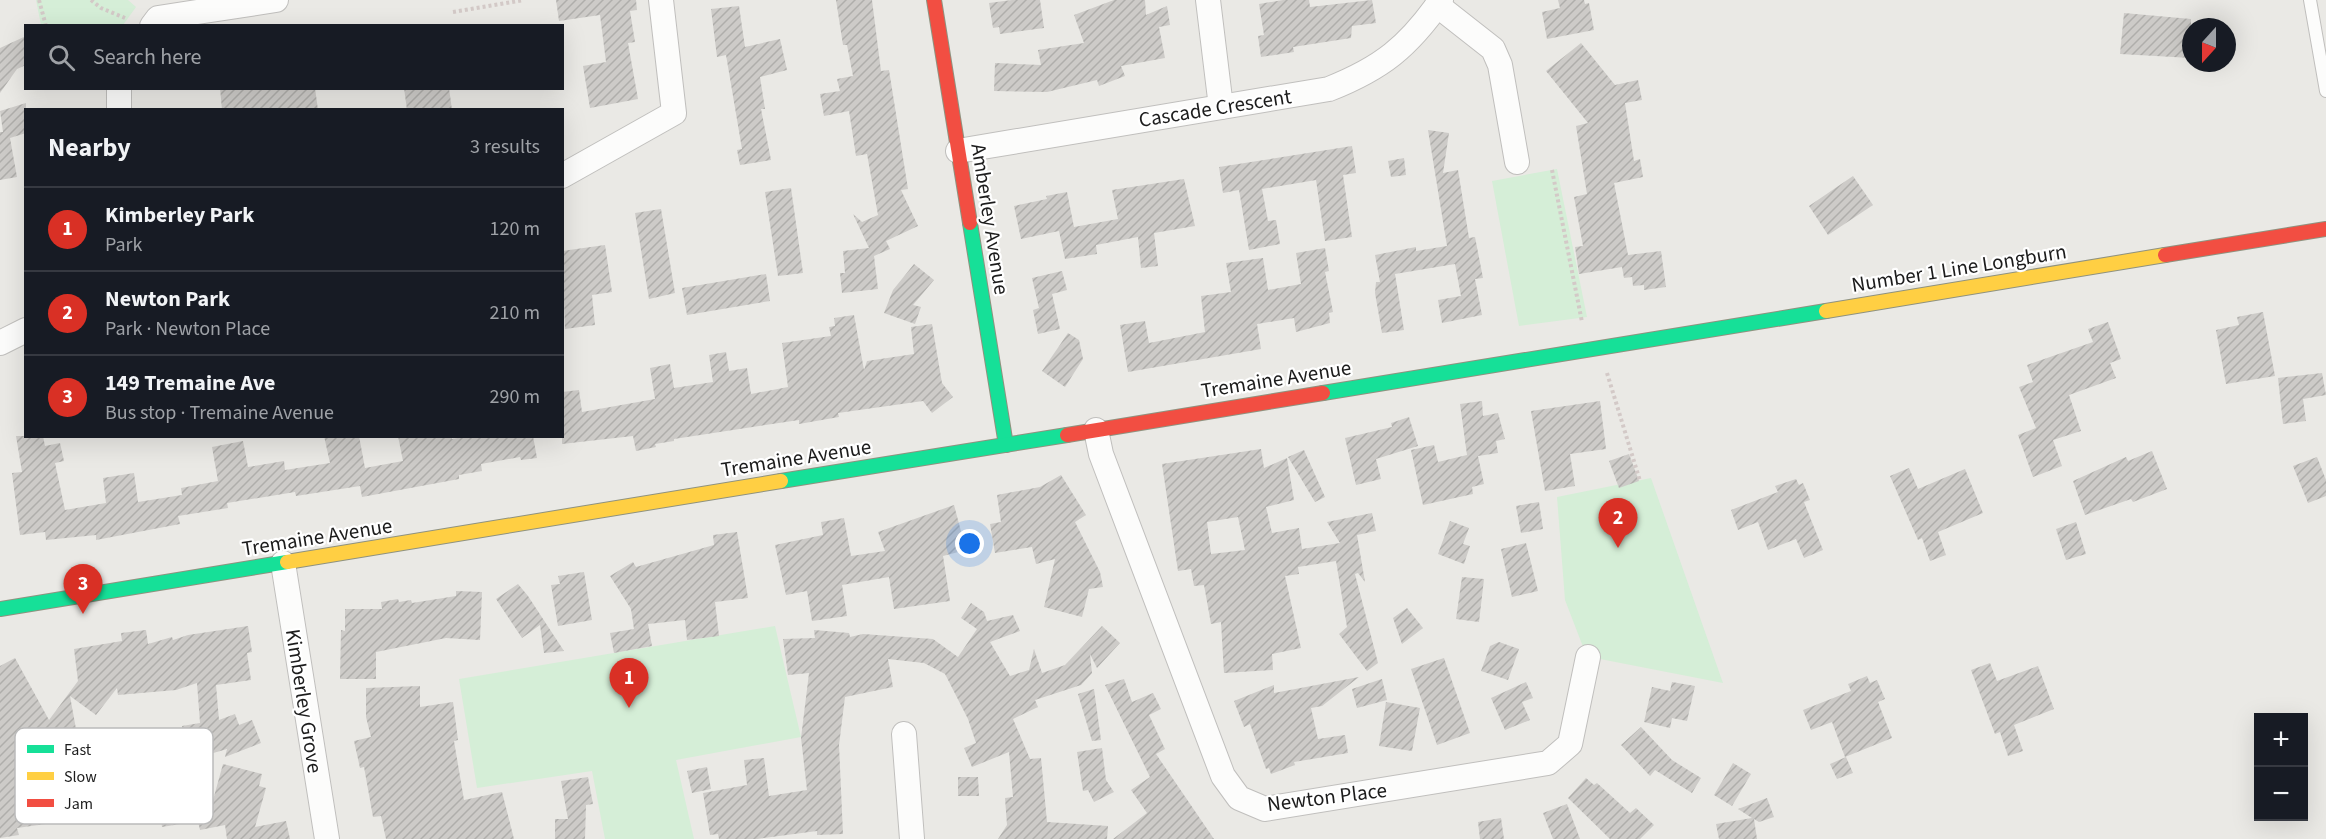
<!DOCTYPE html>
<html lang="en">
<head>
<meta charset="utf-8">
<style>
  body { margin:0; font-family:"Source Sans 3",sans-serif; background:#242831; color:#f1f3f6 }
  .controls { position:absolute; right:18px; bottom:18px; display:grid; overflow:hidden; border-radius:0px; box-shadow:0 6px 24px #0002 }
  .controls button { width:54px; height:54px; display:grid; place-items:center; padding:0; border:0; border-bottom:2px solid #363941; background:#171b24; color:#f1f3f6; font:30px sans-serif }
  .compass { position:absolute; left:2182px; top:18px; width:54px; height:54px; border-radius:50%; background:#171b24; box-shadow:0 6px 24px #0002; rotate:201deg }
  .you { position:absolute; left:970px; top:544px; width:21px; height:21px; margin:-15px; border:4px solid #fff; border-radius:50%; background:#1a73e8; box-shadow:0 0 0 9px #1a73e833 }
  .badge { display:grid; place-items:center; width:39px; height:39px; border-radius:50%; background:#d93025; color:#fff; font-size:20px; font-weight:700 }
  .pin { position:absolute; translate:-50% -50px; filter:drop-shadow(0 2px 3px #0008) }
  .pin::after { content:''; position:absolute; top:32px; width:21px; height:18px; background:inherit; clip-path:polygon(0 0,100% 0,50% 100%) }
  .list { margin:0; padding:0; list-style:none }
  h2 { display:flex; justify-content:space-between; align-items:center; height:78px; margin:0; padding:0 24px; font-size:26px }
  h2 small { font-size:20px; font-weight:400; color:#9ea1a6 }
  .list li { display:grid; grid-template-columns:39px 1fr auto; gap:18px; align-items:center; box-sizing:border-box; height:84px; padding:0 24px; border-top:2px solid #363941 }
  .list b { display:block; font-size:22px; white-space:nowrap }
  .list p { margin:0; font-size:20px; white-space:nowrap; color:#9ea1a6 }
  .list em { font-size:20px; font-style:normal; color:#9ea1a6 }
  .icon { flex:none; width:33px; height:33px; fill:none; stroke:currentColor; stroke-width:2; stroke-linecap:round; stroke-linejoin:round }
  .map { position:relative; flex:none; width:2326px; height:839px; overflow:hidden }
  .search { position:absolute; background:#171b24; box-shadow:0 6px 24px #0002; left:24px; top:24px; width:540px; height:66px; display:flex; align-items:center; gap:15px; box-sizing:border-box; padding:0 21px; border-radius:0px; color:#9ea1a6; font-size:22px }
  .panel { position:absolute; background:#171b24; box-shadow:0 6px 24px #0002; left:24px; top:108px; width:540px; height:330px; border-radius:0px }
  .map>svg:first-child { display:block }
  .park { fill:#d5eed7 }
  .building { fill:url(#building-hatch); fill-rule:evenodd }
  .lines { fill:none; stroke-linecap:round; stroke-linejoin:round }
  .lane-casing { stroke:#c0bfbd; stroke-width:14 }
  .street-casing { stroke:#c0bfbd; stroke-width:26 }
  .fast-casing { stroke:#8f927f; stroke-width:16 }
  .slow-casing { stroke:#8f927f; stroke-width:16 }
  .jam-casing { stroke:#8f927f; stroke-width:16 }
  .path { stroke:#d3c9c7; stroke-width:4; stroke-dasharray:3 3; stroke-linecap:butt }
  .lane { stroke:#fcfcfb; stroke-width:12 }
  .street { stroke:#fcfcfb; stroke-width:24 }
  .fast { stroke:#16e098; stroke-width:14 }
  .slow { stroke:#ffcf43; stroke-width:14 }
  .jam { stroke:#f24e42; stroke-width:14 }
  .labels { text-anchor:middle; stroke-width:4.5; stroke-linejoin:round; paint-order:stroke }
  .street-label { font-size:21px; fill:#1c1c1c; stroke:#fff }
  .key { fill:#fff; stroke:#bbb; stroke-width:1.5 }
  .key-label { font-size:16px; fill:#1c1c1c }
</style>
</head>
<body>
<div class="map">
<svg width="2326" height="839" viewBox="0 0 2326 839">
  <defs>
    <pattern id="building-hatch" width="6" height="6" patternUnits="userSpaceOnUse" patternTransform="scale(1.5)"><rect width="6" height="6" fill="#cdcbc8"/><path d="M-1 1l2-2M0 6l6-6M5 7l2-2" fill="none" stroke="#afaeab"/></pattern>
  </defs>
  <rect width="100%" height="100%" fill="#eae9e5"/>
  <g class="park">
    <path d="M36,0H128L136,7L123,25H41Z"/>
    <path d="M1557,169L1587,317L1519,326L1492,181Z"/>
    <path d="M1651,478L1723,683L1600,659L1585,652L1565,600L1557,497Z"/>
    <path d="M775,626L801,737L676,760L694,839H605L592,771L477,788L459,679Z"/>
  </g>
  <g class="building">
    <path d="M556,0H636L637,10L630,11L635,42L628,43L638,99L590,108L583,66L606,62L600,15L559,21Z"/>
    <path d="M836,0H872L881,71L889,70L908,189L901,190L918,226L886,241L890,249L874,256L878,289L842,293L840,273H845L843,251L869,248L853,214L862,222L878,215L867,154L856,156L849,111L824,116L820,94L840,91L837,79L853,76L847,45H843Z"/>
    <path d="M1012,0H1040L1044,28L1000,34L999,27L993,28L989,3Z"/>
    <path d="M1114,0H1145L1146,15L1167,6L1170,25L1159,27L1165,58L1121,66L1125,76L1099,86L1097,80L1047,92L994,91L995,63L1041,65L1038,50L1084,43L1074,15Z"/>
    <path d="M1283,0H1309L1310,7L1372,0L1376,23L1352,26L1351,38L1293,47L1294,52L1261,57L1258,36L1264,35L1259,4Z"/>
    <path d="M1558,0H1584L1585,4L1589,3L1594,30L1547,39L1542,12L1560,8Z"/>
    <path d="M739,6L745,47L780,39L787,70L760,77L765,109H761L771,160L740,165L737,150L742,149L726,55L717,57L711,9Z"/>
    <path d="M2124,13L2191,19V58L2120,54Z"/>
    <path d="M26,36V65L17,69L0,93V48Z"/>
    <path d="M1581,43L1615,85L1638,80L1642,100L1625,103L1634,161L1640,159L1643,177L1614,183L1628,255L1661,251L1666,287L1644,290V285L1633,286L1632,277L1624,278L1622,267L1579,274L1575,247L1583,246L1574,197L1587,194L1576,126L1588,123L1546,71Z"/>
    <path d="M220,88H315L318,110H222Z"/>
    <path d="M404,88H449L452,110H407Z"/>
    <path d="M26,103V133L10,138L17,177L0,180V132H3L0,111Z"/>
    <path d="M1428,130L1449,133L1443,173L1458,170L1469,238L1475,237L1483,278L1475,279L1482,315L1442,323L1438,300L1461,296L1455,264L1395,274L1404,330L1382,333L1375,293L1376,282H1380L1375,255L1416,247V251L1447,246Z"/>
    <path d="M1352,146L1356,173L1343,175L1352,237L1325,241L1316,180L1262,189L1268,221L1276,220L1280,244L1249,250L1239,190L1223,193L1219,167Z"/>
    <path d="M1404,158L1406,175L1391,177L1388,161Z"/>
    <path d="M1853,176L1873,205L1828,235L1809,206Z"/>
    <path d="M1184,179L1195,226L1154,233L1158,266L1141,268L1138,237L1096,245L1097,254L1065,259L1059,231L1021,239L1014,206L1047,199L1046,196L1067,192L1074,227L1118,219L1112,190Z"/>
    <path d="M791,188L803,273L778,276L765,192Z"/>
    <path d="M661,209L675,293L649,299L635,213Z"/>
    <path d="M605,245L612,292L592,295L595,325L565,329L562,251Z"/>
    <path d="M1325,248L1329,271L1325,272L1333,312L1329,313L1330,323L1296,332L1294,318L1257,324L1261,349L1128,372L1120,325L1145,321L1149,343L1205,332L1201,296L1231,292L1226,263L1263,258L1268,290L1301,284L1296,253Z"/>
    <path d="M914,264L934,280L913,305L921,307L915,324L884,313L893,290Z"/>
    <path d="M1062,271L1067,290L1052,294L1060,329L1038,334L1033,310L1039,308L1032,278Z"/>
    <path d="M766,274L770,301L687,315L682,288Z"/>
    <path d="M2263,312L2275,376L2226,384L2216,330L2239,325L2237,317Z"/>
    <path d="M854,315L864,370L867,361L914,354L911,327L932,324L942,383L953,397L932,413L923,401L838,413L839,417L799,424V420L674,439V441L655,444L656,447L636,451L633,436L562,444V392L579,390L582,412L655,399L650,368L670,364L674,388L713,382L709,355L726,352L729,371L747,368L751,394L788,387L782,343L831,336L829,327L835,326L834,318Z"/>
    <path d="M2108,322L2121,359L2110,363L2116,378L2069,395L2081,431L2053,440L2062,466L2033,477L2018,435L2036,428L2019,387L2033,382L2027,365L2093,342L2088,329Z"/>
    <path d="M1068,333L1079,340L1083,359L1065,387L1042,371Z"/>
    <path d="M2322,373L2326,395L2303,399L2306,421L2283,424L2278,378Z"/>
    <path d="M1482,401L1483,416L1498,413L1505,439L1496,441L1498,453L1478,456L1484,484L1472,487L1473,494L1423,505L1411,450L1434,445L1438,462L1467,455L1460,404Z"/>
    <path d="M1600,401L1606,449L1570,454L1575,486L1545,491L1531,411Z"/>
    <path d="M1409,417L1418,446L1376,459L1381,479L1356,485L1345,438L1392,427L1391,423Z"/>
    <path d="M16,436H43L45,446L60,443L64,461L55,463L65,510L106,503L103,478L134,473L138,502L182,495L181,488L218,481L212,447L243,441L248,467L284,461L285,470L330,463L324,436H359L365,468L403,461L398,436H451L452,439L468,436H533L537,458L521,460L520,457L481,464L482,471L459,475V479L362,497L360,486L296,496L295,492L227,503L228,508L178,516L180,524L96,540V535L46,540L45,532L20,535L12,473L22,472Z"/>
    <path d="M1261,449L1264,468L1287,458L1294,500L1266,507L1272,533L1299,528L1302,549L1340,543L1327,522L1372,513L1376,531L1357,535L1365,582L1358,573L1355,574L1378,663L1367,671L1339,634L1347,627L1336,561L1298,567L1299,574L1285,576L1301,648L1272,654L1273,670L1224,673L1221,622L1211,624L1204,585L1194,586L1191,569L1178,571L1162,464ZM1238,517L1245,550L1211,554L1207,522Z"/>
    <path d="M1304,450L1325,497L1315,502L1288,457Z"/>
    <path d="M2152,451L2167,489L2133,502L2131,499L2085,515L2073,481L2126,457L2128,461Z"/>
    <path d="M1629,454L1639,481L1619,488L1609,461Z"/>
    <path d="M2317,457L2326,480V496L2308,503L2293,466Z"/>
    <path d="M1909,468L1918,489L1965,469L1983,513L1938,532L1946,555L1930,561L1922,538L1918,540L1890,476Z"/>
    <path d="M1061,475L1086,515L1075,522L1100,572L1103,587L1089,589L1082,617L1044,607L1055,559L1036,564L1032,547L995,553L990,524L1001,522L997,495L1040,487Z"/>
    <path d="M1796,479L1799,485L1803,483L1810,500L1804,502L1823,550L1804,558L1796,539L1768,550L1758,522L1738,530L1731,510L1778,492L1775,486Z"/>
    <path d="M1539,502L1543,529L1521,533L1516,506Z"/>
    <path d="M954,505L966,550L943,556L950,601L894,609L889,577L842,585L847,616L812,621L807,591L786,595L775,545L823,535L821,522L844,518L851,556L885,551L878,532Z"/>
    <path d="M1450,521L1469,528L1463,544L1470,546L1464,564L1438,554Z"/>
    <path d="M2076,522L2086,554L2066,560L2056,529Z"/>
    <path d="M737,532L748,598L715,602L719,636L687,640L685,620L648,624L652,646L614,653L610,633L634,629L631,609L610,576L633,562L636,567L714,545L713,535Z"/>
    <path d="M1526,543L1538,591L1512,597L1501,549Z"/>
    <path d="M584,572L592,620L558,626L551,585L560,584L558,576Z"/>
    <path d="M1462,577L1484,579L1479,622L1456,619Z"/>
    <path d="M518,584L528,596L564,651L544,653L540,625L522,638L496,599Z"/>
    <path d="M456,591L482,592L480,640L446,638L376,652V679H340L341,630L345,631V609H382L381,602L398,599L399,602L411,600L412,603L456,596Z"/>
    <path d="M971,603L984,612L987,621L1013,615L1020,631L990,642L1010,676L1029,670L1034,649L1042,673L1065,665L1102,626L1120,643L1097,668L1090,654L1092,673L1081,685L1035,700L1038,707L1013,719L1030,759L1041,758L1047,822L1108,826L1107,839H998L1007,825L1005,798L1013,797L1009,752L972,767L964,748L976,743L968,719L945,674L924,663L888,659L893,687L845,697L839,745L843,834L817,835V831L757,839H719L718,834L710,835L703,793L747,785L744,760L764,758L769,796L807,790L801,738L809,673L788,675L783,639L815,638L814,630L849,633L850,637L863,634L933,639L958,657L977,629L961,618Z"/>
    <path d="M1407,608L1423,628L1402,644L1393,618Z"/>
    <path d="M248,626L252,652L247,653L251,680L216,685L219,720L235,714L239,725L252,720L261,743L225,757L227,749L210,754L204,738L185,742L182,726L200,723L197,683L176,690L118,695L117,688L96,715L70,696L80,751L56,756L57,765L52,766L60,822L17,828L19,835L0,838V666L15,658L49,720L78,681L74,649L122,641L121,633L146,630L148,644L172,637L173,640L188,635Z"/>
    <path d="M1499,642L1519,649L1508,680L1481,671L1490,646Z"/>
    <path d="M1444,658L1470,733L1437,745L1411,669Z"/>
    <path d="M1990,663L1997,681L2038,666L2054,709L2014,725L2023,751L2008,756L2000,732L1995,734L1971,670Z"/>
    <path d="M1867,676L1870,683L1877,680L1885,699L1878,702L1892,738L1845,757L1832,722L1811,730L1803,710L1851,691L1848,684Z"/>
    <path d="M1359,677L1322,706L1311,708L1318,739L1345,735L1348,753L1294,762L1295,765L1271,774L1269,768L1266,769L1250,724L1244,727L1234,701L1274,685V693Z"/>
    <path d="M1124,679L1132,702L1153,693L1161,709L1149,715L1165,749L1156,754L1214,839H1113L1147,813L1131,790L1150,777L1105,685Z"/>
    <path d="M1382,679L1387,700L1357,708L1352,689Z"/>
    <path d="M1526,682L1533,698L1522,702L1530,720L1505,730L1491,698Z"/>
    <path d="M1672,682L1695,686L1687,721L1672,718L1670,728L1644,722L1652,687L1670,691Z"/>
    <path d="M420,686V707L453,702L458,740L454,741L464,800L502,792L514,839H386L381,816L373,817L364,767L360,768L354,741L371,737L366,717V688Z"/>
    <path d="M1094,689L1101,740L1092,741L1078,694Z"/>
    <path d="M1386,702L1420,708L1412,751L1379,746Z"/>
    <path d="M1641,727L1672,760L1701,778L1692,793L1655,770L1650,776L1621,745Z"/>
    <path d="M1102,748L1106,780L1114,792L1094,802L1088,790L1083,791L1077,752Z"/>
    <path d="M1846,757L1853,773L1837,779L1830,764Z"/>
    <path d="M1733,763L1751,774L1732,806L1714,795Z"/>
    <path d="M223,764L262,774L259,786L266,788L255,827L286,821L290,839H227L225,825L200,830L198,821L162,827L160,813L127,820L125,807H121L115,776L150,769L158,790L169,788L170,793L177,792L180,806L213,800Z"/>
    <path d="M707,767L711,789L692,793L687,771Z"/>
    <path d="M588,777L593,804L586,805L585,839H555V819H568L561,781Z"/>
    <path d="M958,777H978L979,796H958Z"/>
    <path d="M1586,778L1594,785L1597,783L1630,813L1636,808L1654,825L1640,839H1610L1568,798Z"/>
    <path d="M1767,798L1774,817L1759,822L1754,819L1757,839H1719L1716,824L1752,818L1738,809Z"/>
    <path d="M1567,804L1580,839H1553L1543,813Z"/>
    <path d="M1501,818L1504,839H1480L1478,822Z"/>
  </g>
  <g class="lines">
    <defs>
      <path id="lane" d="M2310,0L2326,91"/>
      <g id="street">
        <path d="M1208,0L1221,107"/>
        <path d="M1437,5L1493,49L1500,65L1517,162"/>
        <path d="M152,26L158,18L276,0"/>
        <path d="M119,88V110"/>
        <path d="M958,151L1329,89C1382,68 1408,47 1441,0"/>
        <path d="M562,176L674,113L661,0"/>
        <path d="M0,343L26,330"/>
        <path d="M1096,430L1101,454L1223,776L1239,798L1265,809L1548,763L1570,744L1588,657"/>
        <path d="M283,563L327,839"/>
        <path d="M904,734L912,839"/>
      </g>
      <g id="fast">
        <path d="M970,223L1006,445"/>
        <path d="M1323,393L1826,311"/>
        <path d="M781,481L1067,435"/>
        <path d="M0,609L287,562"/>
      </g>
      <g id="slow">
        <path d="M1826,311L2165,255"/>
        <path d="M287,562L781,481"/>
      </g>
      <g id="jam">
        <path d="M934,0L970,223"/>
        <path d="M2165,255L2326,229"/>
        <path d="M1067,435L1323,393"/>
      </g>
    </defs>
    <use href="#lane" class="lane-casing"/>
    <use href="#street" class="street-casing"/>
    <use href="#fast" class="fast-casing"/>
    <use href="#slow" class="slow-casing"/>
    <use href="#jam" class="jam-casing"/>
    <g class="path">
      <path d="M39,0L46,26"/>
      <path d="M91,0L101,8L125,18"/>
      <path d="M453,12L524,0"/>
      <path d="M1552,170L1582,322"/>
      <path d="M1607,373L1640,481"/>
    </g>
    <use href="#lane" class="lane"/>
    <use href="#street" class="street"/>
    <use href="#fast" class="fast"/>
    <use href="#slow" class="slow"/>
    <use href="#jam" class="jam"/>
  </g>
  <g class="labels">
    <g class="street-label">
      <text transform="translate(1215 108) rotate(-9)" y="7">Cascade Crescent</text>
      <text transform="translate(990 219) rotate(81)" y="7">Amberley Avenue</text>
      <text transform="translate(1959 268) rotate(-9)" y="7">Number 1 Line Longburn</text>
      <text transform="translate(1276 379) rotate(-9)" y="7">Tremaine Avenue</text>
      <text transform="translate(796 458) rotate(-9)" y="7">Tremaine Avenue</text>
      <text transform="translate(317 537) rotate(-9)" y="7">Tremaine Avenue</text>
      <text transform="translate(304 701) rotate(81)" y="7">Kimberley Grove</text>
      <text transform="translate(1327 797) rotate(-7)" y="7">Newton Place</text>
    </g>
  </g>
  <rect x="15" y="728" width="198" height="96" rx="9" class="key"/>
  <rect x="27" y="745" width="27" height="8" fill="#16e098"/>
  <rect x="27" y="772" width="27" height="8" fill="#ffcf43"/>
  <rect x="27" y="799" width="27" height="8" fill="#f24e42"/>
  <g class="key-label">
    <text x="64" y="755">Fast</text>
    <text x="64" y="782">Slow</text>
    <text x="64" y="809">Jam</text>
  </g>
</svg>
<div class="controls">
<button>+</button>
<button>−</button>
</div>
<svg class="compass" viewBox="-18 -18 36 36"><path d="M0-13l5 13h-10z" fill="#e53935"/><path d="M0 13l5-13h-10z" fill="#9ea1a6"/></svg>
<div class="you"></div>
<div class="pin badge" style="left:629px;top:708px">1</div>
<div class="pin badge" style="left:1618px;top:548px">2</div>
<div class="pin badge" style="left:83px;top:614px">3</div>
<div class="search"><svg class="icon" aria-label="search" viewBox="0 0 24 24"><circle cx="10" cy="10" r="6"/><path d="M15 15l6 6"/></svg>Search here</div>
<section class="panel">
<h2>Nearby<small>3 results</small></h2>
<ul class="list">
<li><span class="badge">1</span><div><b>Kimberley Park</b><p>Park</p></div><em>120 m</em></li>
<li><span class="badge">2</span><div><b>Newton Park</b><p>Park · Newton Place</p></div><em>210 m</em></li>
<li><span class="badge">3</span><div><b>149 Tremaine Ave</b><p>Bus stop · Tremaine Avenue</p></div><em>290 m</em></li>
</ul>
</section>
</div>
</body>
</html>
